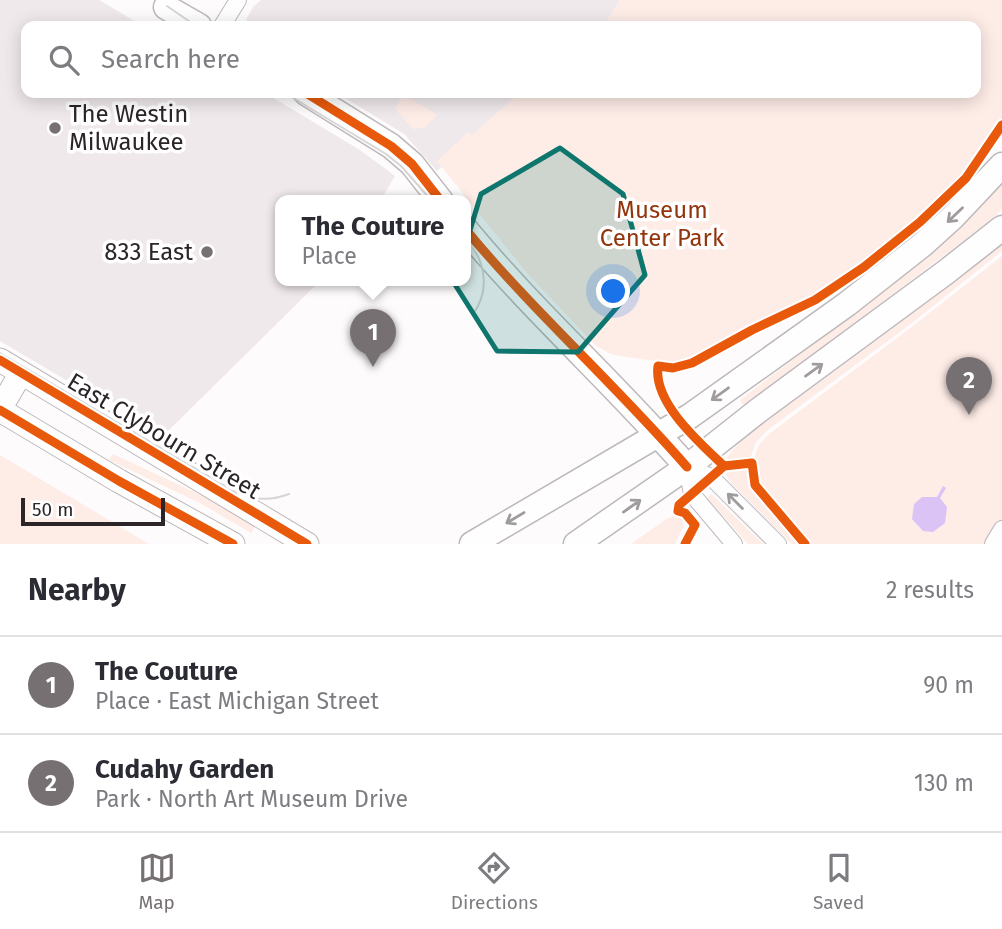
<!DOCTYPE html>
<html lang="en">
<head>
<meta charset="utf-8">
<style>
  body { margin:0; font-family:"Fira Sans",sans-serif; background:#f7f7f7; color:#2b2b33 }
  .scale { position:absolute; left:21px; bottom:18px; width:144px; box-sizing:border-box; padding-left:7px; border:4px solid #2c2528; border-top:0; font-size:19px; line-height:24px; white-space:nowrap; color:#2c2528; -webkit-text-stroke:5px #fff; paint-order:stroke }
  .you { position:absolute; left:614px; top:292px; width:24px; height:24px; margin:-18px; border:5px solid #fff; border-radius:50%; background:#1a73e8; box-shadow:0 0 0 10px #1a73e833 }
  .badge { display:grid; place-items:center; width:46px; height:46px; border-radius:50%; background:#767072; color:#fff; font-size:23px; font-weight:700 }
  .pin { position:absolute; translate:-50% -58px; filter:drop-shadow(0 2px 4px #0008) }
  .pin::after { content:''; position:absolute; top:37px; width:24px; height:21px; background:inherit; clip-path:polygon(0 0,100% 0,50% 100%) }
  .popup { position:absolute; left:275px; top:195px; width:196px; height:91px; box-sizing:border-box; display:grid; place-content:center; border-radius:14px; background:#fff; filter:drop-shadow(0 2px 5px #0005); font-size:23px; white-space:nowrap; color:#7c7c81 }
  .popup b { font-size:26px; color:#2b2b33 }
  .popup::after { content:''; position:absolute; left:50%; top:100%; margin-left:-14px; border:14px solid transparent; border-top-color:#fff }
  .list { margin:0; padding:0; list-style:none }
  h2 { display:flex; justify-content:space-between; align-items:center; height:91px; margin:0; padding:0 28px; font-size:30px }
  h2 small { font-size:23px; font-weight:400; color:#7c7c81 }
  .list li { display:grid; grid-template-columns:46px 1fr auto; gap:21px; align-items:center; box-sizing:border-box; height:98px; padding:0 28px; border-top:2px solid #e1e1e2 }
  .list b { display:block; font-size:26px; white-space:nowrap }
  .list p { margin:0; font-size:23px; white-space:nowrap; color:#7c7c81 }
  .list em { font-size:23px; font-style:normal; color:#7c7c81 }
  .icon { flex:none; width:38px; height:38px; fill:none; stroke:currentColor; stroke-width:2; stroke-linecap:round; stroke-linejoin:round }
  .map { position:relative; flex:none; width:1002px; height:544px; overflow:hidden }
  .search { position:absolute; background:#fff; box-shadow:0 4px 18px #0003; left:21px; right:21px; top:21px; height:77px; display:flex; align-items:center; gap:18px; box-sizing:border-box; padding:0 24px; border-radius:14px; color:#7c7c81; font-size:26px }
  .sheet { height:287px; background:#fff }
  nav { display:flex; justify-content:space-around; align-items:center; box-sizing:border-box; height:98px; border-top:2px solid #e1e1e2; background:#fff; font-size:19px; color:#7c7c81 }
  nav a { display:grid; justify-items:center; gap:4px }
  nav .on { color:#767072 }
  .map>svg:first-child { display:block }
  .built { fill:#f0e9ec }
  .green { fill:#feece7 }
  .water { fill:#dcc3f6 }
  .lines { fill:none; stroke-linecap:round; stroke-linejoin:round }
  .street-casing { stroke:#bdb8ba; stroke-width:18 }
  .secondary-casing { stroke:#bdb8ba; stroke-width:25 }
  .primary-casing { stroke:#bdb8ba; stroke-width:27 }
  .street { stroke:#fffeff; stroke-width:16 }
  .secondary { stroke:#fffeff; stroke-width:23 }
  .primary { stroke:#fffeff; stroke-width:24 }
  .tram { stroke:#d7d6d7; stroke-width:2 }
  .cycleway-casing { stroke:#fff; stroke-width:13 }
  .cycleway { stroke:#e8590c; stroke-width:9 }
  .oneway { stroke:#a09c9e }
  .marked { fill:#0f766e; fill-opacity:0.2; stroke:#0f766e; stroke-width:5; stroke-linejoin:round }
  .poi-dot { fill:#767072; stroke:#fff; stroke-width:2.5 }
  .labels { text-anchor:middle; stroke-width:7; stroke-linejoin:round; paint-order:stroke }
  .poi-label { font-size:24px; fill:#2c2528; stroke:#fff; text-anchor:start }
  .park-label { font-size:24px; fill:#93350c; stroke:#fff }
  .street-label { font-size:24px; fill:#2c2528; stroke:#fff }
</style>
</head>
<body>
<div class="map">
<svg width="1002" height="544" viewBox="0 0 1002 544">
  <rect width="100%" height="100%" fill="#fefbfc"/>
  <g class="built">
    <path d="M0,0H99L143,26H26V93H265L360,150L395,176L380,201H280V281H320L166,433L73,378L66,380L0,341Z"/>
    <path d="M261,0H620L604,26H246L247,18L253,7Z"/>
    <path d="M337,93H525L437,171L404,134Z"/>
  </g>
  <g class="green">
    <path d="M620,0H1002V118L972,165L919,218L863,263L812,297L751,324L683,361L671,363L620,356L611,354L596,346L526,272L437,161L468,132L472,135L519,93H976V26H604Z"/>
    <path d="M403,95L438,115L423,129L417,127L414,130L395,109Z"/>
    <path d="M1002,183V209L991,220L744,406L740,400L928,256Z"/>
    <path d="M1002,239V251L912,323L769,429L756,442L750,459L731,462L725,461C742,432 792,401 819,381C881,334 942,288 1002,239Z"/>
    <path d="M1002,256V544H808C783,516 727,471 769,434L913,326Z"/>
    <path d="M113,454L209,499L255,527L251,533L198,502L109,460Z"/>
    <path d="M0,455L149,544H0Z"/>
    <path d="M750,468C749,495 785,524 802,544H792L732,484L725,473Z"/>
    <path d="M711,494L763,544H748L707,498Z"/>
    <path d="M676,516L683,519L684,525L675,544H631L668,518Z"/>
  </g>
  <path class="water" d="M943,486L946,488L940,498L947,507L945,523L933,532L923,531L912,519L914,504L922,497H937Z"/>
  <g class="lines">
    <defs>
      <g id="street">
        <path d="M222,26L238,0"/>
        <path d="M687,467L711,477L778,544"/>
        <path d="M687,467L692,494L734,544"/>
        <path d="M993,544L1002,529"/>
      </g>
      <g id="secondary">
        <path d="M0,360L307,544"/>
        <path d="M0,409L21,373"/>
        <path d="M0,410L119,481L233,544"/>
      </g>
      <g id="primary">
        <path d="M166,7L199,26"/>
        <path d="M306,93L391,146L412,164L441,201"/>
        <path d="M466,230C535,313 616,385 687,467"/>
        <path d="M472,544L690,416L847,304L922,245L953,217L1002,165"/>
        <path d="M576,544L687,467L759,410L946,272L1002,228"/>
      </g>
    </defs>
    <use href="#street" class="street-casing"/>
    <use href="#secondary" class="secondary-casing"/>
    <use href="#primary" class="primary-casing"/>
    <use href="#street" class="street"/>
    <use href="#secondary" class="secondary"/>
    <use href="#primary" class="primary"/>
    <g class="tram">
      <path d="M167,6L196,26"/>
      <path d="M285,93L386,154L401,166L432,201"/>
      <path d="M466,238C485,260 491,290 473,314"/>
      <path d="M0,353L237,493C256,500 270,501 289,494"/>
    </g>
    <defs>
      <g id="cycleway">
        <path d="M306,93L391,146L412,164L441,201"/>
        <path d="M466,230C535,313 616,385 687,467"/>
        <path d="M0,360L307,544"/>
        <path d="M0,410L119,481L233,544"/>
        <path d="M724,466C700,443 653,403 658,366L673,368L692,363L752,330L815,300L864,267L920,222L966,178L1002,125"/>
        <path d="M685,544L695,525L685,513L678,511L679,505L724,466L752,463L755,485L805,544"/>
      </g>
    </defs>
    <use href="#cycleway" class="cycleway-casing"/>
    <use href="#cycleway" class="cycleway"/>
  </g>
  <defs><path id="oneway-shaft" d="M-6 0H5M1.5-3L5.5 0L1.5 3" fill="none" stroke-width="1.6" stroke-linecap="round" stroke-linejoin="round" transform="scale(1.75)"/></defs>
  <g class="oneway">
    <use href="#oneway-shaft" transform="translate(955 215) rotate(136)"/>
    <use href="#oneway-shaft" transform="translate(814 370) rotate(-36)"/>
    <use href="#oneway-shaft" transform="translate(720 394) rotate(144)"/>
    <use href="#oneway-shaft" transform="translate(735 501) rotate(-135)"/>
    <use href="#oneway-shaft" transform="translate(632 506) rotate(-35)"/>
    <use href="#oneway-shaft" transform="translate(515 518) rotate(149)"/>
  </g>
  <path class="marked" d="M560,148L623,194L645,275L578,352L497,351L454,283L481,194Z"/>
  <g class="poi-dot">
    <circle cx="55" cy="128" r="7"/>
    <circle cx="207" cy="252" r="7"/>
  </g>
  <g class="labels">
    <g class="poi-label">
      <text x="69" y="122">The Westin<tspan x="69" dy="28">Milwaukee</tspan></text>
      <text x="193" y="260" text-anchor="end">833 East</text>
    </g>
    <g class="park-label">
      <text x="662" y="218">Museum<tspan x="662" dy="28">Center Park</tspan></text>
    </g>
    <g class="street-label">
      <text transform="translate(164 436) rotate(31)" y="8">East Clybourn Street</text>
    </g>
  </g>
</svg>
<div class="scale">50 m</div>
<div class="you"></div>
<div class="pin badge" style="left:373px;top:367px">1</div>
<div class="popup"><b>The Couture</b>Place</div>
<div class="pin badge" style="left:969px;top:415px">2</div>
<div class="search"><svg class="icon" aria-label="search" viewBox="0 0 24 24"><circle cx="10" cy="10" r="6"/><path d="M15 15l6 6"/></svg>Search here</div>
</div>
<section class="sheet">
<h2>Nearby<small>2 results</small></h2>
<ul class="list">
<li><span class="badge">1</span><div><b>The Couture</b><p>Place · East Michigan Street</p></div><em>90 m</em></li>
<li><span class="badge">2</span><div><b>Cudahy Garden</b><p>Park · North Art Museum Drive</p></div><em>130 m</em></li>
</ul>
</section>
<nav>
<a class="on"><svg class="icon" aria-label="map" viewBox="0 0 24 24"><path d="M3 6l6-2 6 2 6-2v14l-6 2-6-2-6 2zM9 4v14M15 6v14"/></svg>Map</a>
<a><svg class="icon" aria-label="directions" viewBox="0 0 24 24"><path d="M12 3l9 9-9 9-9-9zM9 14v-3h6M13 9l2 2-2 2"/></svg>Directions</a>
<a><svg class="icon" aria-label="saved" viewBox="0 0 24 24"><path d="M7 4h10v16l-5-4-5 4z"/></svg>Saved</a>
</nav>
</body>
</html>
